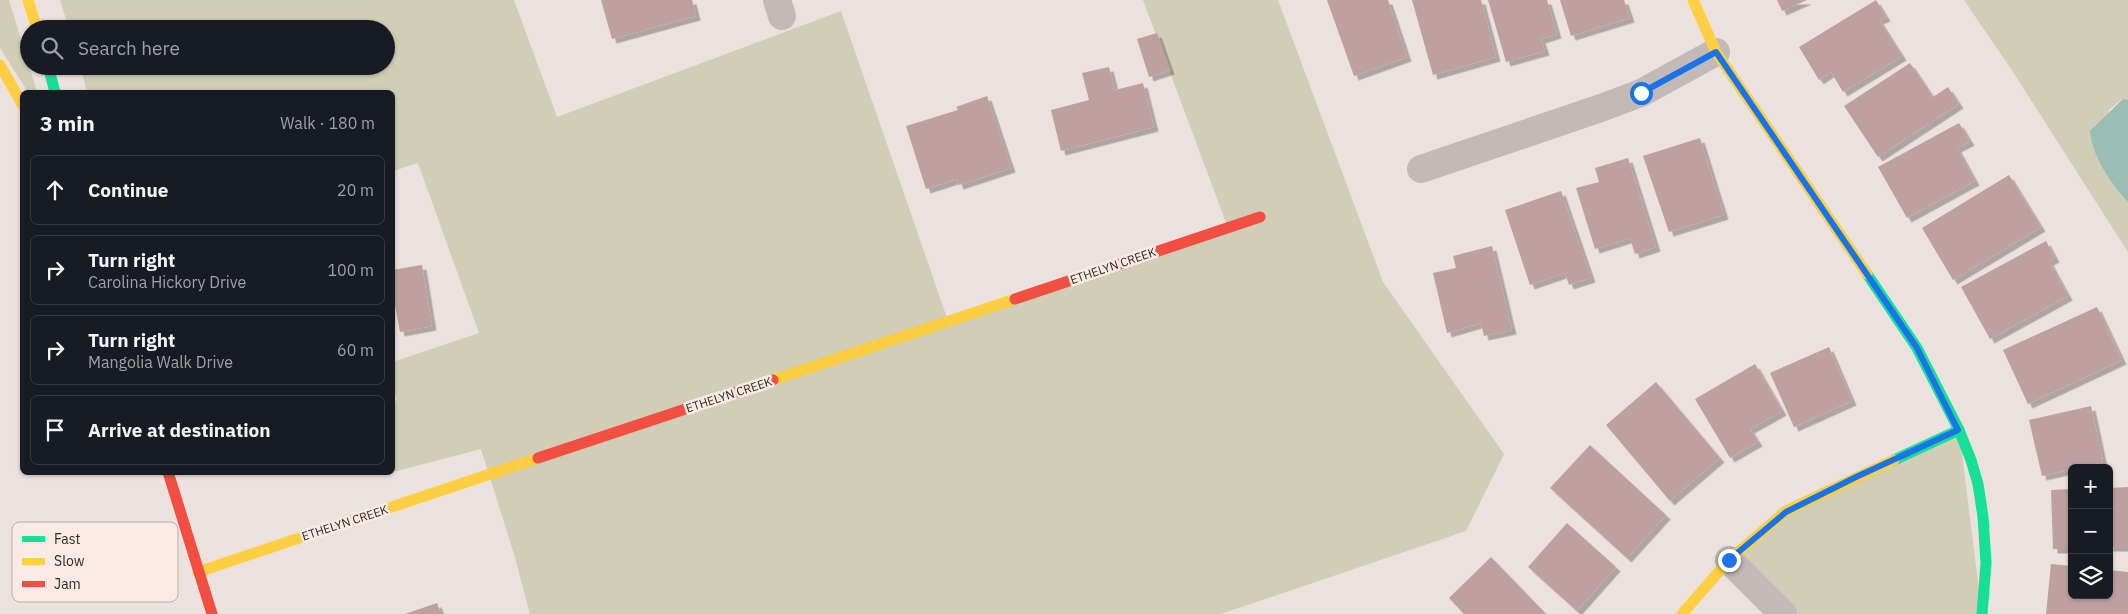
<!DOCTYPE html>
<html lang="en">
<head>
<meta charset="utf-8">
<style>
  body { margin:0; font-family:"IBM Plex Sans",sans-serif; background:#20242c; color:#f1f3f6 }
  .controls { position:absolute; right:15px; bottom:15px; display:grid; overflow:hidden; border-radius:8px; box-shadow:0 1px 4px #0004 }
  .controls button { width:45px; height:45px; display:grid; place-items:center; padding:0; border:0; border-bottom:1px solid #363941; background:#171b24; color:#f1f3f6; font:25px sans-serif }
  .stop { position:absolute; width:15px; height:15px; margin:-11px; border:4px solid #1a73e8; border-radius:50%; background:#fff }
  .stop.end { background:#1a73e8; border-color:#fff; box-shadow:0 1px 5px #0008 }
  .list { margin:0; padding:0; list-style:none }
  h2 { display:flex; justify-content:space-between; align-items:center; height:65px; margin:0; padding:0 20px; font-size:21px }
  h2 small { font-size:16px; font-weight:400; color:#9ea1a6 }
  .list li { display:grid; grid-template-columns:32px 1fr auto; gap:15px; align-items:center; box-sizing:border-box; height:70px; margin:0 10px 10px; padding:0 10px; border:1px solid #363941; border-radius:8px }
  .list b { display:block; font-size:19px; white-space:nowrap }
  .list p { margin:0; font-size:16px; white-space:nowrap; color:#9ea1a6 }
  .list em { font-size:16px; font-style:normal; color:#9ea1a6 }
  .icon { flex:none; width:28px; height:28px; fill:none; stroke:currentColor; stroke-width:2; stroke-linecap:round; stroke-linejoin:round }
  .map { position:relative; flex:none; width:2128px; height:614px; overflow:hidden }
  .search { position:absolute; background:#171b24; box-shadow:0 1px 4px #0004; left:20px; top:20px; width:375px; height:55px; display:flex; align-items:center; gap:12px; box-sizing:border-box; padding:0 18px; border-radius:28px; color:#9ea1a6; font-size:19px }
  .panel { position:absolute; background:#171b24; box-shadow:0 1px 4px #0004; left:20px; top:90px; width:375px; height:385px; border-radius:8px }
  .map>svg:first-child { display:block }
  .green { fill:#d1ceb7 }
  .water { fill:#9abdb4 }
  .building { fill:#bea19f; filter:url(#shadow) }
  .lines { fill:none; stroke-linecap:round; stroke-linejoin:round }
  .street { stroke:#c3bab7; stroke-width:28 }
  .fast { stroke:#16e098; stroke-width:11 }
  .slow { stroke:#ffcf43; stroke-width:11 }
  .jam { stroke:#f24e42; stroke-width:11 }
  .route { stroke:#1a73e8; stroke-width:6 }
  .labels { text-anchor:middle; stroke-width:5; stroke-linejoin:round; paint-order:stroke }
  .street-label { font-size:12px; fill:#342725; stroke:#f9eae3 }
  .key { fill:#f9eae3; stroke:#beb0aa; stroke-width:1 }
  .key-label { font-size:14px; fill:#342725 }
</style>
</head>
<body>
<div class="map">
<svg width="2128" height="614" viewBox="0 0 2128 614">
  <defs>
    <filter id="shadow"><feDropShadow dx="4.5" dy="4.5" stdDeviation="0" flood-color="#0004"/></filter>
  </defs>
  <rect width="100%" height="100%" fill="#ebe1dd"/>
  <g class="green">
    <path d="M0,0H9L37,92H28L0,48Z"/>
    <path d="M60,0H514L557,117L841,11L948,321L1228,228L1143,0H1278L1383,282L1504,454L1466,531L1221,614H530L514,554L481,449L393,472V406L397,399L393,386V362L479,333L418,163L393,171L392,92H87L80,66H386V29H69Z"/>
    <path d="M1964,0H2128V100L2122,99L2109,110L2103,168L2128,202V252L2015,75Z"/>
    <path d="M1959,430L1982,614H1783L1729,560L1786,511Z"/>
  </g>
  <path class="water" d="M2123,99L2128,100V202C2111,184 2092,156 2090,131Z"/>
  <g class="building">
    <path d="M601,0H692L696,16L612,39Z"/>
    <path d="M1327,0H1388L1407,57L1354,76Z"/>
    <path d="M1412,0H1481L1496,57L1433,75Z"/>
    <path d="M1488,0H1547L1557,34L1541,39L1545,51L1506,62Z"/>
    <path d="M1560,0H1624L1630,18L1571,36Z"/>
    <path d="M1777,0H1807L1782,11Z"/>
    <path d="M1876,0L1886,17L1879,20L1902,56L1843,92L1831,72L1819,80L1799,47Z"/>
    <path d="M1157,33L1170,70L1149,77L1137,39Z"/>
    <path d="M1910,63L1933,97L1948,87L1959,104L1878,157L1844,106Z"/>
    <path d="M1109,67L1115,90L1143,83L1154,127L1061,151L1051,110L1089,100L1082,73Z"/>
    <path d="M987,96L1011,168L959,185L957,179L926,189L906,126L958,110L956,107Z"/>
    <path d="M1959,123L1970,141L1957,148L1975,181L1907,218L1878,167Z"/>
    <path d="M1700,138L1724,215L1669,232L1643,156Z"/>
    <path d="M1628,158L1656,247L1635,254L1630,238L1595,249L1576,188L1599,182L1595,168Z"/>
    <path d="M2009,175L2041,227L1953,280L1922,228Z"/>
    <path d="M1561,191L1591,278L1569,285L1565,273L1530,285L1505,210Z"/>
    <path d="M2046,241L2055,258L2049,261L2068,296L1990,339L1961,287Z"/>
    <path d="M1492,246L1512,330L1484,336L1481,323L1447,333L1433,273L1456,268L1453,256Z"/>
    <path d="M422,265L432,326L400,332L392,290V270Z"/>
    <path d="M2097,307L2122,360L2028,404L2003,350Z"/>
    <path d="M1829,347L1852,401L1794,427L1770,373Z"/>
    <path d="M1755,364L1782,411L1750,429L1758,442L1730,458L1695,399Z"/>
    <path d="M1656,382L1720,458L1670,501L1606,425Z"/>
    <path d="M2091,406L2103,462L2042,476L2029,420Z"/>
    <path d="M1590,445L1666,515L1627,558L1550,488Z"/>
    <path d="M2128,487V547H2109V488Z"/>
    <path d="M2072,489V549H2053L2051,490Z"/>
    <path d="M1567,523L1616,567L1577,611L1528,567Z"/>
    <path d="M1491,557L1546,614H1464L1449,598Z"/>
    <path d="M2051,564L2072,566V595H2109V570L2128,572V614H2046Z"/>
    <path d="M437,603L441,614H405Z"/>
  </g>
  <g class="lines">
    <g class="street">
      <path d="M777,0L782,16"/>
      <path d="M1421,169L1601,108L1641,93L1716,52"/>
      <path d="M1729,560L1783,614"/>
    </g>
    <g class="fast">
      <path d="M48,66L55,92"/>
      <path d="M1867,274L1917,348L1959,430L1971,460L1978,484L1983,517L1986,563L1982,614"/>
      <path d="M1894,460L1959,430"/>
    </g>
    <g class="slow">
      <path d="M28,0L37,29"/>
      <path d="M1693,0L1716,52L1867,274"/>
      <path d="M0,65L22,104"/>
      <path d="M773,380L1015,299"/>
      <path d="M198,572L538,458"/>
      <path d="M1682,614L1729,560L1786,511L1894,460"/>
    </g>
    <g class="jam">
      <path d="M1015,299L1260,217"/>
      <path d="M538,458L773,380"/>
      <path d="M168,472L212,614"/>
    </g>
  </g>
  <g class="lines">
    <path class="route" d="M1641,93L1716,52L1917,348L1958,430L1856,477L1786,512L1729,560"/>
  </g>
  <g class="labels">
    <g class="street-label">
      <text transform="translate(1113 266) rotate(-19)" y="4">ETHELYN CREEK</text>
      <text transform="translate(729 395) rotate(-18)" y="4">ETHELYN CREEK</text>
      <text transform="translate(345 523) rotate(-18)" y="4">ETHELYN CREEK</text>
    </g>
  </g>
  <rect x="12" y="522" width="166" height="80" rx="8" class="key"/>
  <rect x="22" y="536" width="23" height="6" fill="#16e098"/>
  <rect x="22" y="558" width="23" height="7" fill="#ffcf43"/>
  <rect x="22" y="581" width="23" height="6" fill="#f24e42"/>
  <g class="key-label">
    <text x="54" y="544">Fast</text>
    <text x="54" y="566">Slow</text>
    <text x="54" y="589">Jam</text>
  </g>
</svg>
<div class="controls">
<button>+</button>
<button>−</button>
<button><svg class="icon" aria-label="layers" viewBox="0 0 24 24"><path d="M12 4l9 5-9 5-9-5zM3 14l9 5 9-5"/></svg></button>
</div>
<div class="stop" style="left:1641px;top:93px"></div>
<div class="stop end" style="left:1729px;top:560px"></div>
<div class="search"><svg class="icon" aria-label="search" viewBox="0 0 24 24"><circle cx="10" cy="10" r="6"/><path d="M15 15l6 6"/></svg>Search here</div>
<section class="panel">
<h2>3 min<small>Walk · 180 m</small></h2>
<ul class="list">
<li><svg class="icon" aria-label="ahead" viewBox="0 0 24 24"><path d="M12 20V5M6 11l6-6 6 6"/></svg><div><b>Continue</b></div><em>20 m</em></li>
<li><svg class="icon" aria-label="right" viewBox="0 0 24 24"><path d="M7 20v-9h11M14 6l5 5-5 5"/></svg><div><b>Turn right</b><p>Carolina Hickory Drive</p></div><em>100 m</em></li>
<li><svg class="icon" aria-label="right" viewBox="0 0 24 24"><path d="M7 20v-9h11M14 6l5 5-5 5"/></svg><div><b>Turn right</b><p>Mangolia Walk Drive</p></div><em>60 m</em></li>
<li><svg class="icon" aria-label="arrive" viewBox="0 0 24 24"><path d="M6 21V4h12l-3 4 3 4H6"/></svg><div><b>Arrive at destination</b></div></li>
</ul>
</section>
</div>
</body>
</html>
